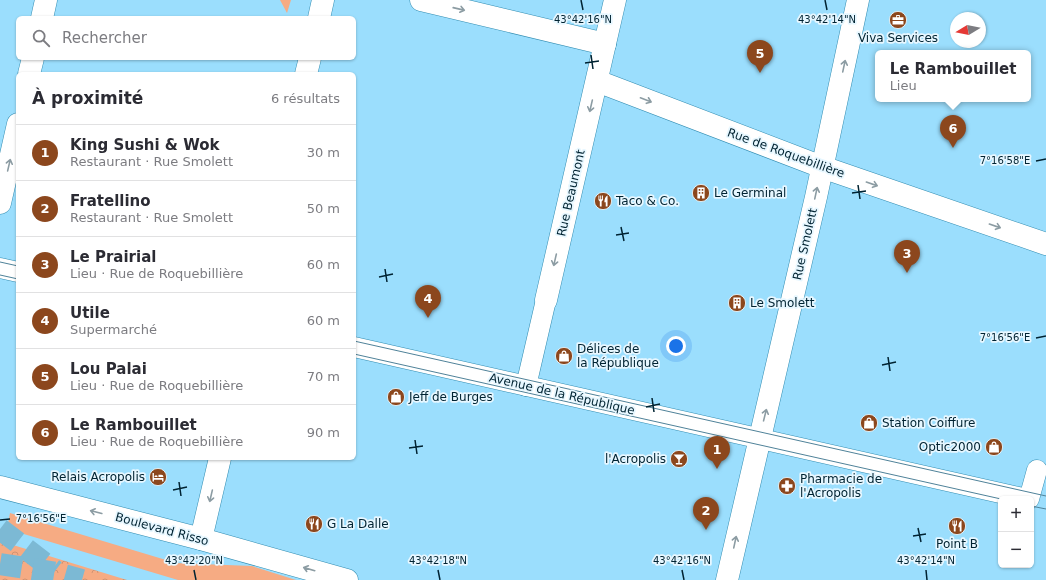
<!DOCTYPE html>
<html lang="fr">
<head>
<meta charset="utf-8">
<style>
  body { margin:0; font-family:"DejaVu Sans",sans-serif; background:#f7f7f7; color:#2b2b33 }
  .controls { position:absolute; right:12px; bottom:12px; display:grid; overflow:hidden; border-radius:6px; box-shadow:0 1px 3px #0004 }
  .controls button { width:36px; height:36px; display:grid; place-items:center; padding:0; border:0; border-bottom:1px solid #e1e1e2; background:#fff; color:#2b2b33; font:20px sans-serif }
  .compass { position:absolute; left:950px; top:12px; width:36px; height:36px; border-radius:50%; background:#fff; box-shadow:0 1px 3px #0004; rotate:260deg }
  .you { position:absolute; left:676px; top:346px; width:14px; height:14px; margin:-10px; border:3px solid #fff; border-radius:50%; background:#1a73e8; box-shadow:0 0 0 6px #1a73e833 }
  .badge { display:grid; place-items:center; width:26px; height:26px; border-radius:50%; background:#8c471d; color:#fff; font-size:13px; font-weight:700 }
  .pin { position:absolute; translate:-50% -33px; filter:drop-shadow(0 1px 2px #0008) }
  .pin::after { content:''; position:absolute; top:21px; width:14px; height:12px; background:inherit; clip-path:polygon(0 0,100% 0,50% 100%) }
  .popup { position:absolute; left:875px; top:50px; width:156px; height:52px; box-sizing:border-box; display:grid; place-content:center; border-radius:6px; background:#fff; filter:drop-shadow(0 1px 3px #0005); font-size:13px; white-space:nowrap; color:#7c7c81 }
  .popup b { font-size:15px; color:#2b2b33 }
  .popup::after { content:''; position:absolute; left:50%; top:100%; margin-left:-8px; border:8px solid transparent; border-top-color:#fff }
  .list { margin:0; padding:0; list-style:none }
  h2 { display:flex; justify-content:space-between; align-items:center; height:52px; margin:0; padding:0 16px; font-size:17px }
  h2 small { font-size:13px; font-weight:400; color:#7c7c81 }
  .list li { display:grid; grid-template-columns:26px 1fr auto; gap:12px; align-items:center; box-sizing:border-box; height:56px; padding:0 16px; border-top:1px solid #e1e1e2 }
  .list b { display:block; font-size:15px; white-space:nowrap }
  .list p { margin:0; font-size:13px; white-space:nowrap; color:#7c7c81 }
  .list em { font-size:13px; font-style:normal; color:#7c7c81 }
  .icon { flex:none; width:22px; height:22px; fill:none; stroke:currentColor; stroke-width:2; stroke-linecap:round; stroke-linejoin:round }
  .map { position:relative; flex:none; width:1046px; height:580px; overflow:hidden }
  .search { position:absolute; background:#fff; box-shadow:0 1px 3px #0004; left:16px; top:16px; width:340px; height:44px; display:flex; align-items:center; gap:10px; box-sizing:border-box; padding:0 14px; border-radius:6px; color:#7c7c81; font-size:15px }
  .panel { position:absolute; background:#fff; box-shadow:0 1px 3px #0004; left:16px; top:72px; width:340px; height:388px; border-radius:6px }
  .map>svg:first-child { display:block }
  .green { fill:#f6ab83 }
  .forest { fill:url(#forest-crowns) }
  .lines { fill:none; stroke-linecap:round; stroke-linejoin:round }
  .primary-tunnel { stroke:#7cb9d4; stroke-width:22; stroke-dasharray:22 11; stroke-linecap:butt }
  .pedestrian-casing { stroke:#318cb1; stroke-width:21 }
  .minor-casing { stroke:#318cb1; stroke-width:23 }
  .primary-casing { stroke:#318cb1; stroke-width:23 }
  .pedestrian { stroke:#fff; stroke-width:20 }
  .minor { stroke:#fff; stroke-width:22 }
  .primary { stroke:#fff; stroke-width:22 }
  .tram { stroke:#4f8299; stroke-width:1 }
  .oneway { stroke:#8c9ca3 }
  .ticks { fill:none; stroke:#002332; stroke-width:1.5 }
  .labels { text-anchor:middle; stroke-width:3.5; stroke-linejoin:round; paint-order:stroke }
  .poi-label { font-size:12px; fill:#002332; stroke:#e7f7ff; text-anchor:start }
  .street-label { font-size:12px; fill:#002332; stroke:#e7f7ff }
  .ticks-label { font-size:10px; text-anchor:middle; fill:#002332; stroke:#e7f7ff; stroke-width:3.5; stroke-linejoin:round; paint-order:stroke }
</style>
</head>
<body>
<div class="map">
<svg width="1046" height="580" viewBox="0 0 1046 580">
  <defs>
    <pattern id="forest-crowns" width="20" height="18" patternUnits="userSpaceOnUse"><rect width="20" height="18" fill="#f6ab83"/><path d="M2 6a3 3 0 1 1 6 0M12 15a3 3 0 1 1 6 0" fill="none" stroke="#d19372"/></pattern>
  </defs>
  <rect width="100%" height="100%" fill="#9bdefd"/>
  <g class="green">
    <path d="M280,0H291L287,13Z"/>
    <path d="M10,513L176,563L252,566L296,580H178L7,529Z"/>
  </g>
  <path class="forest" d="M0,541L127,580H0Z"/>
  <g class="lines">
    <g class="primary-tunnel">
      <path d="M0,529L55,571"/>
      <path d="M0,564L57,573L82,580"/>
    </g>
    <defs>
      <g id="pedestrian">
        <path d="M0,268L18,272"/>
        <path d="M354,347L1027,499"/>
        <path d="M526,386L546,300"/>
        <path d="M1029,499L1037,470"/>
      </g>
      <g id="minor">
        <path d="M421,0L605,44"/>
        <path d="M319,18L323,0"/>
        <path d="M306,74L310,58"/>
        <path d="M597,81L822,167L1046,244"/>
        <path d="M546,300L615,0"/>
        <path d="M201,539L220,458"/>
        <path d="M727,580L816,197L858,0"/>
      </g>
      <g id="primary">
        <path d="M42,18L46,0"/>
        <path d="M29,74L33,58"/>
        <path d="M0,203L18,124"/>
        <path d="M0,487L201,539L347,580"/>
      </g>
    </defs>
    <use href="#pedestrian" class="pedestrian-casing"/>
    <use href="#minor" class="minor-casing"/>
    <use href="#primary" class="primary-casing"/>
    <use href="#pedestrian" class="pedestrian"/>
    <use href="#minor" class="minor"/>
    <use href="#primary" class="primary"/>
    <g class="tram">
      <path d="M0,262L18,266"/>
      <path d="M0,275L18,279"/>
      <path d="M354,341L1046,496"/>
      <path d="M354,354L1001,499"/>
      <path d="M1031,506L1046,509"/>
    </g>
  </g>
  <defs><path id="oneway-shaft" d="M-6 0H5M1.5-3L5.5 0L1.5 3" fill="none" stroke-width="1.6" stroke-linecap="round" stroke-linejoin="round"/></defs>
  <g class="oneway">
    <use href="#oneway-shaft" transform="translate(459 9) rotate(13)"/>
    <use href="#oneway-shaft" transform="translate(844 66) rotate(-78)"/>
    <use href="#oneway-shaft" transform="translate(646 100) rotate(21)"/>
    <use href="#oneway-shaft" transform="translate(591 106) rotate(103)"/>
    <use href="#oneway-shaft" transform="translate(9 165) rotate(-77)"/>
    <use href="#oneway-shaft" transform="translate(872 184) rotate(19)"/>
    <use href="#oneway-shaft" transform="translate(816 193) rotate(-78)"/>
    <use href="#oneway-shaft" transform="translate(995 226) rotate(19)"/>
    <use href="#oneway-shaft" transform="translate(555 260) rotate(103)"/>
    <use href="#oneway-shaft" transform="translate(765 415) rotate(-76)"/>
    <use href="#oneway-shaft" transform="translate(211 496) rotate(103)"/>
    <use href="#oneway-shaft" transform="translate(96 512) rotate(-166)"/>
    <use href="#oneway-shaft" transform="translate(735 542) rotate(-78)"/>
    <use href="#oneway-shaft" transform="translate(309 569) rotate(-164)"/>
  </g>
  <path class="ticks" d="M581,0L583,10M825,0L827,10M591,55L593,69M585,63L599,61M1036,161L1046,159M858,185L860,199M852,193L866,191M621,227L624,241M616,235L629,233M385,269L387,282M379,277L393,274M1036,338L1046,336M888,357L890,371M882,365L896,362M652,398L654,412M646,407L660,404M415,440L417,454M409,448L423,446M179,482L181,496M173,490L187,487M0,520L10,519M918,528L921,542M913,536L926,534M194,570L196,580M438,570L440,580M682,570L684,580M926,570L927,580"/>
  <defs>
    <symbol id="office-disc" viewBox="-11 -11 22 22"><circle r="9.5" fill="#8c471d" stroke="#e7f7ff"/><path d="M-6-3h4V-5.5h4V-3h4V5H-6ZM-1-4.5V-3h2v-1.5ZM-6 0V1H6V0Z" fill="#fff"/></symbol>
    <symbol id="building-disc" viewBox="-11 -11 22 22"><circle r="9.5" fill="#8c471d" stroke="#e7f7ff"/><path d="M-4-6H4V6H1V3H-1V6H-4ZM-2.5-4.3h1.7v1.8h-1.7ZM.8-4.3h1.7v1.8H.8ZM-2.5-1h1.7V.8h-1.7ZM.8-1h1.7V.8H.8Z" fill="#fff"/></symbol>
    <symbol id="restaurant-disc" viewBox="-11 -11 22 22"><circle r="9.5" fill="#8c471d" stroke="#e7f7ff"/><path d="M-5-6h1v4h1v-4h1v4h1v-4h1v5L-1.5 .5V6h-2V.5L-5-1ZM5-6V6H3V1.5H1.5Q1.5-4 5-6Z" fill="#fff"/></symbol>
    <symbol id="shop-disc" viewBox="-11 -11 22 22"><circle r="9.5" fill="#8c471d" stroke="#e7f7ff"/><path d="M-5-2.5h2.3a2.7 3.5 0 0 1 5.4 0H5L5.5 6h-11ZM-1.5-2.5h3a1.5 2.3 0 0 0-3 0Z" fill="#fff"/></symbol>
    <symbol id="bar-disc" viewBox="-11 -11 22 22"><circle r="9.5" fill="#8c471d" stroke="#e7f7ff"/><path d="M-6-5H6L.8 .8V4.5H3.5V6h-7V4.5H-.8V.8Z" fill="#fff"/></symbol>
    <symbol id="hotel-disc" viewBox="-11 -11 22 22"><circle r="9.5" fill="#8c471d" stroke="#e7f7ff"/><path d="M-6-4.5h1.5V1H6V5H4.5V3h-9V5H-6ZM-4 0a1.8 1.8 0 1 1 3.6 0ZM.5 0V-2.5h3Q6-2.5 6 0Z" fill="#fff"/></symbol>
    <symbol id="pharmacy-disc" viewBox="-11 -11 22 22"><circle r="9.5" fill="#8c471d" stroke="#e7f7ff"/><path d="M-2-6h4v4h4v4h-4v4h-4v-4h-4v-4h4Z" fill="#fff"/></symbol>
  </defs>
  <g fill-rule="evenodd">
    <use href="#office-disc" x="888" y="10" width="20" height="20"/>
    <use href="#building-disc" x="691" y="183" width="20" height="20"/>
    <use href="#restaurant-disc" x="593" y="191" width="20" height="20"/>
    <use href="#building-disc" x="727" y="293" width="20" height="20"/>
    <use href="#shop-disc" x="554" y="346" width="20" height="20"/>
    <use href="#shop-disc" x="386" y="387" width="20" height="20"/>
    <use href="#shop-disc" x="859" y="413" width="20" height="20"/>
    <use href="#shop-disc" x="984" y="437" width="20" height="20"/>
    <use href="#bar-disc" x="669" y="449" width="20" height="20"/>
    <use href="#hotel-disc" x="148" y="467" width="20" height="20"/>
    <use href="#pharmacy-disc" x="777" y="476" width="20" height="20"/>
    <use href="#restaurant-disc" x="304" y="514" width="20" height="20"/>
    <use href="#restaurant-disc" x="947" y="516" width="20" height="20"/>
  </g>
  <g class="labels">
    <g class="poi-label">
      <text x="898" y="42" text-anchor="middle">Viva Services</text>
      <text x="714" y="197">Le Germinal</text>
      <text x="616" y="205">Taco &amp; Co.</text>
      <text x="750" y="307">Le Smolett</text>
      <text x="577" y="353">Délices de<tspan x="577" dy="14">la République</tspan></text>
      <text x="409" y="401">Jeff de Burges</text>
      <text x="882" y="427">Station Coiffure</text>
      <text x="981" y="451" text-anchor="end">Optic2000</text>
      <text x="666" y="463" text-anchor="end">l'Acropolis</text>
      <text x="145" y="481" text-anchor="end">Relais Acropolis</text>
      <text x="800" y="483">Pharmacie de<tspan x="800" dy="14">l'Acropolis</tspan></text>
      <text x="327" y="528">G La Dalle</text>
      <text x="957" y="548" text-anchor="middle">Point B</text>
    </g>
    <g class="street-label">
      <text transform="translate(786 153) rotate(20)" y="4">Rue de Roquebillière</text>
      <text transform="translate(571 193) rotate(-77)" y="4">Rue Beaumont</text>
      <text transform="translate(805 244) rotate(-77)" y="4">Rue Smolett</text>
      <text transform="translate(562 394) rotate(13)" y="4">Avenue de la République</text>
      <text transform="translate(162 529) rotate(15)" y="4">Boulevard Risso</text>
    </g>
  </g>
  <g class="ticks-label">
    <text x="583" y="23">43°42'16"N</text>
    <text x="827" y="23">43°42'14"N</text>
    <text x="1005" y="164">7°16'58"E</text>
    <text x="1005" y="341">7°16'56"E</text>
    <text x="41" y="522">7°16'56"E</text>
    <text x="194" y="564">43°42'20"N</text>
    <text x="438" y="564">43°42'18"N</text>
    <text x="682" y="564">43°42'16"N</text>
    <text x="926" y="564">43°42'14"N</text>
  </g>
</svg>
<div class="controls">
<button>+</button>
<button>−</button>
</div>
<svg class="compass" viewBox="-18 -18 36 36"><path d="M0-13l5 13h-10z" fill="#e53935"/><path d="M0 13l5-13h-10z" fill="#7c7c81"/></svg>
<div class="you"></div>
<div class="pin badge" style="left:717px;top:469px">1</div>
<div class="pin badge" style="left:706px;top:530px">2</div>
<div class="pin badge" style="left:907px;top:273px">3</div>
<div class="pin badge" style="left:428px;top:318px">4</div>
<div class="pin badge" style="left:760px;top:73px">5</div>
<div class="pin badge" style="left:953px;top:148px">6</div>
<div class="popup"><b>Le Rambouillet</b>Lieu</div>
<div class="search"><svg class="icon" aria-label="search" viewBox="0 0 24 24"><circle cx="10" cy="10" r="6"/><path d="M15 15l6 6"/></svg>Rechercher</div>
<section class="panel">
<h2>À proximité<small>6 résultats</small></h2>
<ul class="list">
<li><span class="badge">1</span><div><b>King Sushi &amp; Wok</b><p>Restaurant · Rue Smolett</p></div><em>30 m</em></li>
<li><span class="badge">2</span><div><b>Fratellino</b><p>Restaurant · Rue Smolett</p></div><em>50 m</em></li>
<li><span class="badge">3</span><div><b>Le Prairial</b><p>Lieu · Rue de Roquebillière</p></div><em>60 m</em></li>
<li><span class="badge">4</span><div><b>Utile</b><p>Supermarché</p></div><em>60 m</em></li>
<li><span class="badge">5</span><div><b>Lou Palai</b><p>Lieu · Rue de Roquebillière</p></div><em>70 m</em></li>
<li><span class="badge">6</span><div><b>Le Rambouillet</b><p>Lieu · Rue de Roquebillière</p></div><em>90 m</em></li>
</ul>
</section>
</div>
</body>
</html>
